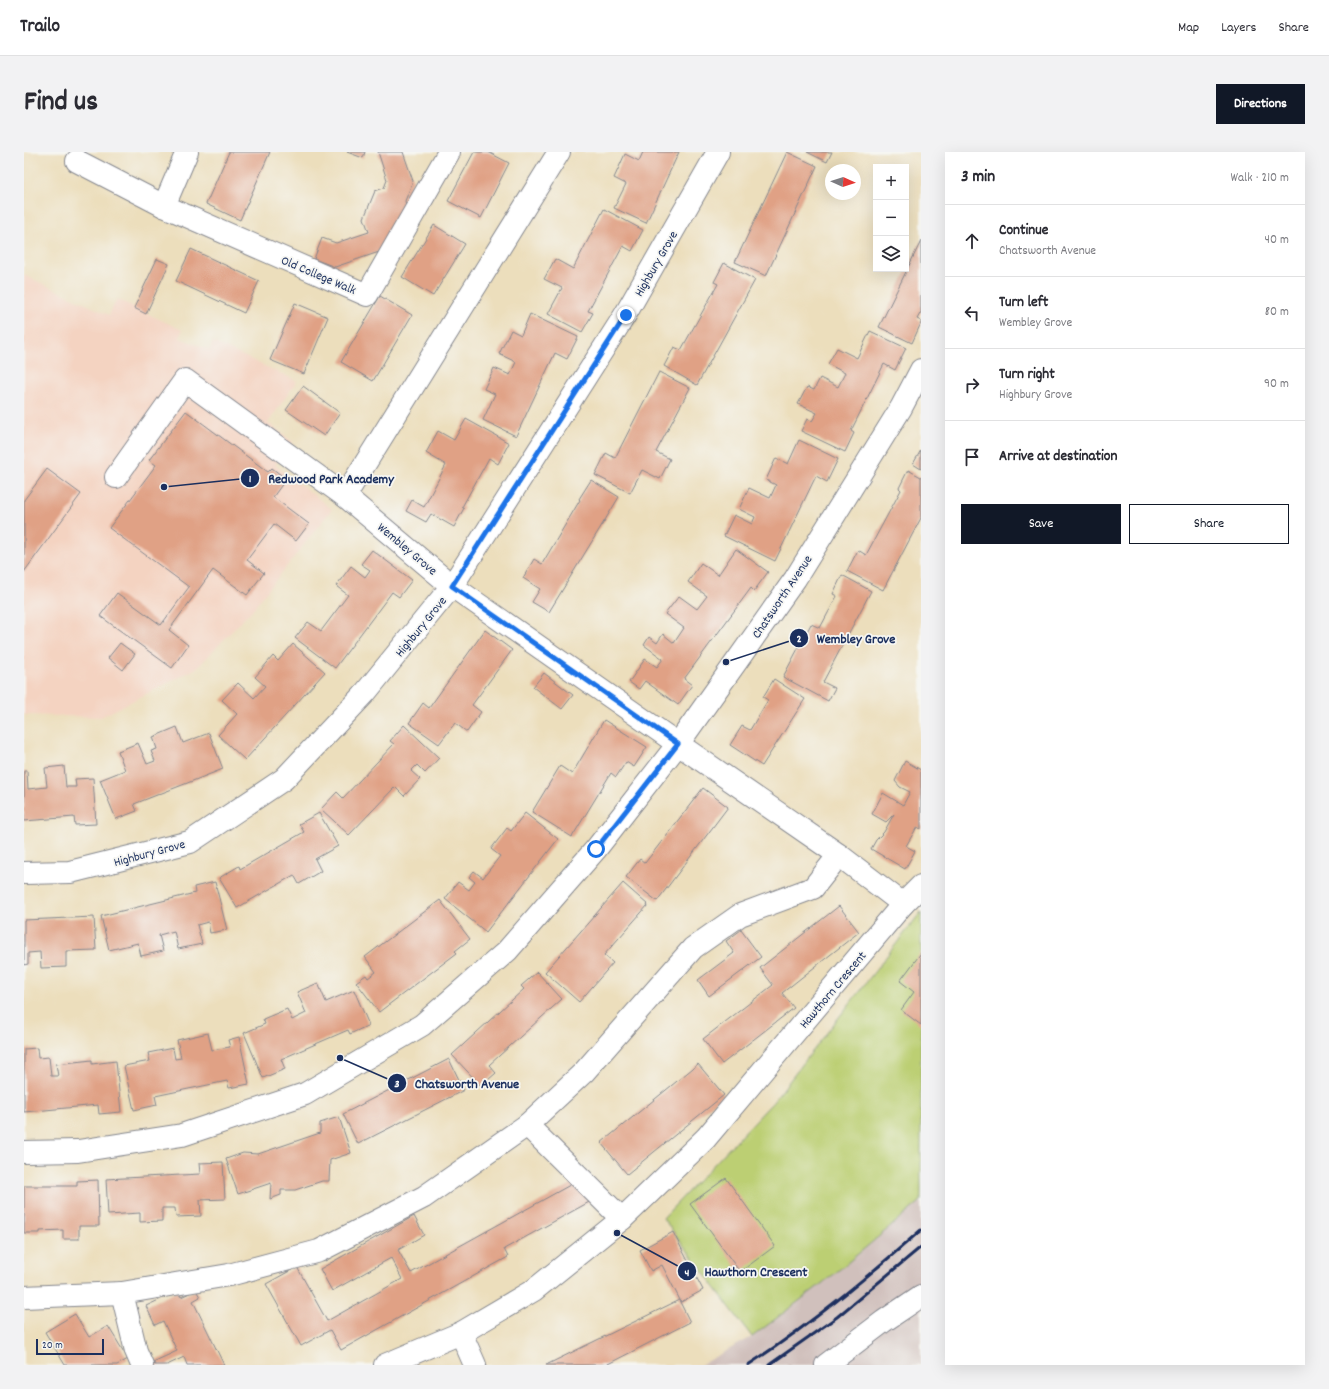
<!DOCTYPE html>
<html lang="en">
<head>
<meta charset="utf-8">
<style>
  body { margin:0; font-family:Dekko,sans-serif; background:#f2f2f3; color:#2b2b33 }
  .controls { position:absolute; right:12px; top:12px; display:grid; overflow:hidden; border-radius:0px; box-shadow:0 4px 16px #0002 }
  .controls button { width:36px; height:36px; display:grid; place-items:center; padding:0; border:0; border-bottom:1px solid #e1e1e2; background:#fff; color:#2b2b33; font:20px sans-serif }
  .compass { position:absolute; left:801px; top:12px; width:36px; height:36px; border-radius:50%; background:#fff; box-shadow:0 4px 16px #0002; rotate:93deg }
  .scale { position:absolute; left:12px; bottom:10px; width:68px; box-sizing:border-box; padding-left:4px; border:2px solid #1b2f5e; border-top:0; font-size:11px; line-height:14px; white-space:nowrap; color:#1b2f5e; -webkit-text-stroke:3px #f6f6f2; paint-order:stroke }
  .stop { position:absolute; width:12px; height:12px; margin:-9px; border:3px solid #1a73e8; border-radius:50%; background:#fff }
  .stop.end { background:#1a73e8; border-color:#fff; box-shadow:0 1px 4px #0008 }
  .list { margin:0; padding:0; list-style:none }
  h2 { display:flex; justify-content:space-between; align-items:center; height:52px; margin:0; padding:0 16px; font-size:17px }
  h2 small { font-size:13px; font-weight:400; color:#7c7c81 }
  .list li { display:grid; grid-template-columns:26px 1fr auto; gap:12px; align-items:center; box-sizing:border-box; height:72px; padding:0 16px; border-top:1px solid #e1e1e2 }
  .list b { display:block; font-size:15px; white-space:nowrap }
  .list p { margin:0; font-size:13px; white-space:nowrap; color:#7c7c81 }
  .list em { font-size:13px; font-style:normal; color:#7c7c81 }
  .actions { display:flex; gap:8px; padding:12px 16px }
  .actions a { flex:1; padding:9px 0; border:1px solid #111827; border-radius:0px; text-align:center; font-size:14px; color:#111827 }
  .actions .main { background:#111827; color:#fff }
  .icon { flex:none; width:22px; height:22px; fill:none; stroke:currentColor; stroke-width:2; stroke-linecap:round; stroke-linejoin:round }
  .map { position:relative; flex:none; width:897px; height:1213px; overflow:hidden; border-radius:0px }
  header { display:flex; align-items:center; gap:24px; box-sizing:border-box; height:56px; padding:0 20px; background:#fff; border-bottom:1px solid #e1e1e2 }
  header strong { font-size:19px }
  nav { display:flex; gap:22px; margin-inline-start:auto; font-size:14px }
  .intro { display:flex; align-items:center; justify-content:space-between; box-sizing:border-box; height:96px; padding:0 24px }
  h1 { margin:0; font-size:28px }
  .button { padding:10px 18px; border-radius:0px; background:#111827; color:#fff; font-size:14px; font-weight:700 }
  main { display:flex; gap:24px; padding:0 24px }
  aside { flex:1; background:#fff; border-radius:0px; box-shadow:0 4px 16px #0002 }
  .map>svg:first-child { display:block }
  .built { fill:#f4d3c1 }
  .industrial { fill:#d0c0bc }
  .green { fill:#bccf73; stroke:#6c7f68 }
  .building { fill:#e0a185 }
  .lines { fill:none; stroke-linecap:round; stroke-linejoin:round }
  .minor-casing { stroke:#84868d; stroke-width:24 }
  .minor { stroke:#fff; stroke-width:22 }
  .rail { stroke:#1b2f5e; stroke-width:3 }
  .route { stroke:#1a73e8; stroke-width:5 }
  .labels { text-anchor:middle; stroke-width:3.5; stroke-linejoin:round; paint-order:stroke }
  .street-label { font-size:13px; fill:#1b2f5e; stroke:#f6f6f2 }
  .leader { fill:none; stroke:#1b2f5e; stroke-width:1.5 }
  .callout-dot { fill:#1b2f5e; stroke:#f6f6f2; stroke-width:1.5 }
  .mark-label { font-size:12px; text-anchor:middle; font-weight:bold; fill:#fff }
  .callout-label { font-size:14px; text-anchor:middle; font-weight:bold; fill:#1b2f5e; stroke:#f6f6f2; stroke-width:3.5; stroke-linejoin:round; paint-order:stroke }
</style>
</head>
<body>
<header>
<strong>Trailo</strong>
<nav><a>Map</a><a>Layers</a><a>Share</a></nav>
</header>
<div class="intro"><h1>Find us</h1><a class="button">Directions</a></div>
<main>
<div class="map">
<svg width="897" height="1213" viewBox="0 0 897 1213">
  <rect width="100%" height="100%" fill="#f6f6f2"/>
  <filter id="ink" filterUnits="userSpaceOnUse"><feTurbulence type="fractalNoise" baseFrequency=".025" numOctaves="2"/><feDisplacementMap in="SourceGraphic" scale="8" xChannelSelector="R" yChannelSelector="G"/><feConvolveMatrix kernelMatrix="1 2 1 2 8 2 1 2 1" color-interpolation-filters="sRGB"/></filter>
  <filter id="wash" filterUnits="userSpaceOnUse"><feTurbulence type="fractalNoise" baseFrequency=".012" numOctaves="4" result="noise"/><feDisplacementMap in="SourceGraphic" scale="16" xChannelSelector="R" yChannelSelector="G"/><feGaussianBlur stdDeviation="0.9" result="paint"/><feColorMatrix in="noise" values="0 0 0 0 0 0 0 0 0 0 0 0 0 0 0 0 0 1.4 0 .05"/><feComposite in="paint" operator="in"/></filter>
  <g filter="url(#wash)">
    <rect width="100%" height="100%" fill="#ecdebc"/>
    <path class="built" d="M0,123L85,163L93,147L158,178L156,186L186,198L189,190L273,229L244,271L269,290L251,313L308,357L229,457L173,516L77,565L0,563Z"/>
    <path class="industrial" d="M897,1049V1213H676L728,1185L809,1123Z"/>
    <path class="green" d="M897,760V1049L809,1123L728,1185L639,1066L749,950Z"/>
    <g id="blocks">
      <g class="building">
        <path d="M205,0H246L216,68L182,52Z"/>
        <path d="M323,0H341L339,6Z"/>
        <path d="M354,0H379L389,29L381,49L382,53L372,78L366,80L358,99L311,115L290,107L298,86L312,91L345,80L340,66L351,39L360,36L363,28Z"/>
        <path d="M450,0H464L485,11L457,66L424,49Z"/>
        <path d="M619,0H655L622,71L590,56L602,32L590,26L601,2L615,9Z"/>
        <path d="M763,0L793,14L742,124L711,110Z"/>
        <path d="M783,0H808L803,10Z"/>
        <path d="M580,57L619,78L608,99L599,94L564,159L569,161L558,180L524,162L538,136L520,127L531,107L549,117Z"/>
        <path d="M410,73L441,92L409,144L378,125Z"/>
        <path d="M897,89V160L893,167L897,169V171L888,191L855,175Z"/>
        <path d="M167,97L235,129L220,161L152,129Z"/>
        <path d="M133,107L145,112L122,162L110,156Z"/>
        <path d="M700,111L731,128L673,233L640,214L650,195L657,198L694,132L690,130Z"/>
        <path d="M356,144L388,163L349,229L317,210Z"/>
        <path d="M271,151L304,165L280,222L246,208Z"/>
        <path d="M506,162L554,185L543,207L531,201L492,284L459,268L471,242L460,237L470,216L486,223L492,210L475,202L487,178L497,183Z"/>
        <path d="M846,179L882,196L871,218L860,212L827,279L830,281L821,300L777,279L783,267L788,269L793,261L774,252L783,235L790,238L796,226L814,235L821,221L804,212L813,196L833,206Z"/>
        <path d="M635,220L666,236L632,300L646,307L636,327L618,318L606,341L571,323L582,301L591,306Z"/>
        <path d="M279,234L316,261L300,284L262,258Z"/>
        <path d="M162,259L244,320L248,316L262,327L249,345L285,372L272,389L250,372L223,408L240,421L223,443L189,418L145,478L164,493L148,516L76,464L93,441L137,473L165,435L85,376L132,313L125,308Z"/>
        <path d="M442,267L485,291L474,312L465,306L438,355L440,356L430,375L407,362L402,370L382,359L388,348L400,355L422,313L402,301L414,279L430,288Z"/>
        <path d="M775,288L814,307L803,330L792,324L751,409L700,384L710,363L728,372L731,365L715,357L725,336L746,346L752,333L742,328L752,306L764,312Z"/>
        <path d="M897,298V317L889,312Z"/>
        <path d="M23,317L57,342L0,420V348Z"/>
        <path d="M884,318L897,325V366L859,438L823,419L834,398L842,403L877,338L875,336Z"/>
        <path d="M567,328L595,345L525,460L508,450L516,437L499,426L510,407L518,412L556,348L555,347Z"/>
        <path d="M712,397L744,420L730,439L727,436L660,527L668,533L654,553L621,529L615,537L605,530L621,507L633,515L639,507L620,493L625,485L633,491L639,482L650,491L660,476L641,462L655,444L673,457L683,444L664,430L677,411L694,423Z"/>
        <path d="M348,398L388,428L375,445L368,440L311,516L271,486L284,470L297,479L324,443L312,434L327,414L341,425L346,418L337,412Z"/>
        <path d="M818,423L847,439L799,530L811,536L804,549L759,525L787,472L796,476L813,444L809,442Z"/>
        <path d="M461,478L488,498L448,553L457,560L443,580L431,571L415,592L385,571L399,551L405,556Z"/>
        <path d="M96,491L111,502L99,518L84,506Z"/>
        <path d="M269,492L301,520L221,608L194,583L213,562L198,548L214,531L230,546L241,534L231,525L249,504L254,509Z"/>
        <path d="M520,521L549,543L538,557L509,535Z"/>
        <path d="M750,527L781,547L738,614L706,593L718,574L726,578L744,548L739,545Z"/>
        <path d="M580,568L623,595L610,615L602,610L592,625L587,621L548,685L508,660L536,614L548,622Z"/>
        <path d="M380,573L415,606L401,621L393,613L387,619L396,627L380,644L371,635L325,683L297,657L313,640L319,646L370,592L366,589Z"/>
        <path d="M153,575L159,591L185,581L199,617L110,652L113,659L92,667L76,628L101,618L94,599L114,591L123,612L131,609L127,599L133,597L129,585Z"/>
        <path d="M881,609L897,618V677L893,675L882,694L891,699L881,717L847,697L852,688L860,680L870,662L862,670L848,662L859,641L879,653L886,640L876,635L871,629Z"/>
        <path d="M40,614L42,635H52L51,627L69,626L72,672L51,673L50,665L0,669V619H3L4,637L23,635L21,616Z"/>
        <path d="M679,636L704,655L633,749L602,725L616,707L621,711Z"/>
        <path d="M295,661L314,694L291,707L297,719L275,732L270,723L213,756L195,726L215,714L216,717L280,680L275,672Z"/>
        <path d="M501,661L534,687L462,780L421,747L434,730L445,738L451,730L445,725L450,719L459,726L476,704L467,697L483,676L487,679Z"/>
        <path d="M191,730L203,778L186,781L184,770L173,773L178,792L154,797L150,779L135,783L139,799L117,804L114,791L85,798L77,764L171,741L170,735Z"/>
        <path d="M599,731L624,753L580,803L589,811L555,850L521,820Z"/>
        <path d="M416,748L446,787L431,799L433,801L355,860L332,830L342,823L344,826L352,820L341,805Z"/>
        <path d="M815,754L835,780L758,841L770,856L698,912L679,887L749,833L736,816Z"/>
        <path d="M70,765L72,798L42,799V815L17,816L16,800L4,801V812L0,813V768Z"/>
        <path d="M717,778L737,805L685,844L674,828L710,801L702,789Z"/>
        <path d="M897,801V873L877,858L890,840L876,829Z"/>
        <path d="M513,820L538,847L465,913L472,921L457,934L428,903L500,837L497,834Z"/>
        <path d="M294,831L302,850L330,838L345,873L326,882L324,878L257,907L261,917L239,926L220,881L241,872L239,867L263,857L268,868L282,861L273,840Z"/>
        <path d="M184,881L188,898L206,895L204,888L215,885L225,932L205,936L203,929L131,944L133,953L110,958L100,914L126,909L124,901L149,896L151,907L157,906L153,888Z"/>
        <path d="M13,896L14,906L25,905L27,924H34L32,912L68,908V912L92,909L97,960L75,962L74,953L0,960V897Z"/>
        <path d="M425,907L440,938L334,992L319,962Z"/>
        <path d="M674,912L700,943L603,1022L577,991Z"/>
        <path d="M315,965L327,1001L306,1008L305,1029H298L271,1038H257V1043L246,1047L247,1031L214,1042L202,1007L219,1001L234,1002L296,981V971Z"/>
        <path d="M199,1010L201,1047L176,1048L177,1064L152,1065L151,1056H138V1069L116,1070V1061L84,1063L82,1027L176,1022L175,1011Z"/>
        <path d="M702,1026L751,1094L716,1120L666,1052Z"/>
        <path d="M74,1028L75,1074H55V1087H39V1078L16,1079V1081H0V1034H53V1029Z"/>
        <path d="M555,1028L567,1049L480,1097L484,1105L317,1198L306,1178L277,1194L242,1132L273,1115L303,1169L378,1127L367,1106L308,1139L296,1117L390,1064L400,1083L374,1098L387,1121Z"/>
        <path d="M649,1080L679,1138L657,1150L638,1113L627,1119L616,1098Z"/>
        <path d="M172,1138L176,1145L169,1149L200,1213H163L160,1205L143,1213H131L129,1210L153,1199L139,1169L131,1173L122,1154L154,1139L157,1145Z"/>
        <path d="M655,1148L666,1170L582,1213H522Z"/>
        <path d="M51,1162L65,1185L84,1174L104,1207L93,1213H41L21,1180Z"/>
      </g>
    </g>
  </g>
  <g filter="url(#ink)">
    <use href="#blocks" fill-opacity="0" stroke="#84868d" stroke-width="1"/>
    <g class="lines">
      <defs>
        <g id="minor">
          <path d="M53,9L140,54L163,0"/>
          <path d="M140,54L343,143L425,0"/>
          <path d="M92,325L161,228L321,344L428,434L654,592L815,703L879,752"/>
          <path d="M321,344L535,0"/>
          <path d="M0,721L46,720L166,690L260,627L341,541L428,434L601,163L694,0"/>
          <path d="M503,973L598,1067"/>
          <path d="M0,1000L54,999L158,983L281,942L398,873L483,799L572,697L654,592L771,427L877,256L897,218"/>
          <path d="M98,1141L112,1199L118,1213"/>
          <path d="M0,1145L98,1141L205,1123L295,1099L400,1045L503,973L560,920L669,796L716,763L789,736L815,703"/>
          <path d="M437,1181L451,1213"/>
          <path d="M361,1213L437,1181L510,1138L598,1067L682,986L879,752L897,734"/>
          <path d="M802,1213L860,1169L897,1144"/>
        </g>
      </defs>
      <use href="#minor" class="minor-casing"/>
      <use href="#minor" class="minor"/>
      <g class="rail">
        <path d="M724,1213C786,1173 842,1126 897,1078"/>
        <path d="M745,1213L813,1165L897,1095"/>
      </g>
    </g>
  </g>
  <g class="lines" filter="url(#ink)">
    <path class="route" d="M572,697L654,592L428,434L602,163"/>
  </g>
  <g class="labels">
    <g class="street-label">
      <text transform="translate(631 111) rotate(-60)" y="5">Highbury Grove</text>
      <text transform="translate(295 122) rotate(23)" y="5">Old College Walk</text>
      <text transform="translate(384 396) rotate(40)" y="5">Wembley Grove</text>
      <text transform="translate(757 444) rotate(-56)" y="5">Chatsworth Avenue</text>
      <text transform="translate(396 474) rotate(-51)" y="5">Highbury Grove</text>
      <text transform="translate(125 700) rotate(-15)" y="5">Highbury Grove</text>
      <text transform="translate(808 837) rotate(-50)" y="5">Hawthorn Crescent</text>
    </g>
  </g>
  <path class="leader" d="M140 335L226 326M702 510L775 486M316 906L373 931M593 1081L663 1119"/>
  <g class="callout-dot">
    <circle cx="140" cy="335" r="4"/>
    <circle cx="702" cy="510" r="4"/>
    <circle cx="316" cy="906" r="4"/>
    <circle cx="593" cy="1081" r="4"/>
    <circle cx="226" cy="326" r="10"/>
    <circle cx="775" cy="486" r="10"/>
    <circle cx="373" cy="931" r="10"/>
    <circle cx="663" cy="1119" r="10"/>
  </g>
  <g class="mark-label">
    <text x="226" y="330">1</text>
    <text x="775" y="490">2</text>
    <text x="373" y="935">3</text>
    <text x="663" y="1124">4</text>
  </g>
  <g class="callout-label">
    <text x="307" y="331">Redwood Park Academy</text>
    <text x="832" y="491">Wembley Grove</text>
    <text x="443" y="936">Chatsworth Avenue</text>
    <text x="732" y="1124">Hawthorn Crescent</text>
  </g>
</svg>
<div class="controls">
<button>+</button>
<button>−</button>
<button><svg class="icon" aria-label="layers" viewBox="0 0 24 24"><path d="M12 4l9 5-9 5-9-5zM3 14l9 5 9-5"/></svg></button>
</div>
<svg class="compass" viewBox="-18 -18 36 36"><path d="M0-13l5 13h-10z" fill="#e53935"/><path d="M0 13l5-13h-10z" fill="#7c7c81"/></svg>
<div class="scale">20 m</div>
<div class="stop" style="left:572px;top:697px"></div>
<div class="stop end" style="left:602px;top:163px"></div>
</div>
<aside>
<h2>3 min<small>Walk · 210 m</small></h2>
<ul class="list">
<li><svg class="icon" aria-label="ahead" viewBox="0 0 24 24"><path d="M12 20V5M6 11l6-6 6 6"/></svg><div><b>Continue</b><p>Chatsworth Avenue</p></div><em>40 m</em></li>
<li><svg class="icon" aria-label="left" viewBox="0 0 24 24"><path d="M17 20v-9H6M10 6l-5 5 5 5"/></svg><div><b>Turn left</b><p>Wembley Grove</p></div><em>80 m</em></li>
<li><svg class="icon" aria-label="right" viewBox="0 0 24 24"><path d="M7 20v-9h11M14 6l5 5-5 5"/></svg><div><b>Turn right</b><p>Highbury Grove</p></div><em>90 m</em></li>
<li><svg class="icon" aria-label="arrive" viewBox="0 0 24 24"><path d="M6 21V4h12l-3 4 3 4H6"/></svg><div><b>Arrive at destination</b></div></li>
</ul>
<div class="actions"><a class="main">Save</a><a>Share</a></div>
</aside>
</main>
</body>
</html>
